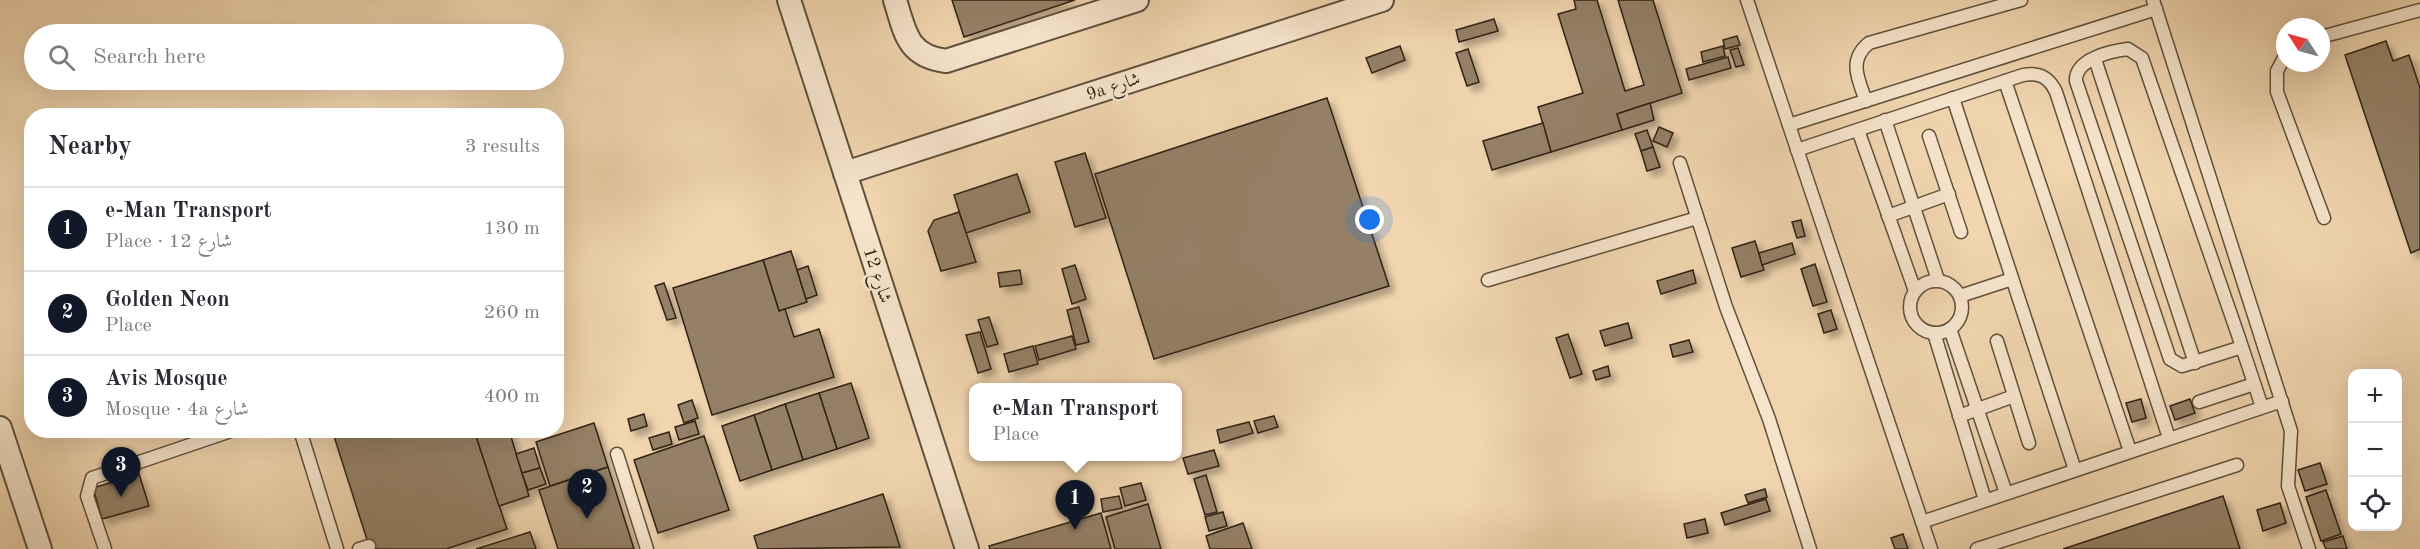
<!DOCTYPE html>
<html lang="en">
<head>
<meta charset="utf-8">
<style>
  body { margin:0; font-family:"Old Standard TT",Amiri,serif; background:#f7f7f7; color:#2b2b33 }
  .controls { position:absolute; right:18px; bottom:18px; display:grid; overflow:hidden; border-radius:12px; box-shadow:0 6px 24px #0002 }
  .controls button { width:54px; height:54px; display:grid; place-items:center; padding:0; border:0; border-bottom:2px solid #e1e1e2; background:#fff; color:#2b2b33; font:30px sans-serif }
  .compass { position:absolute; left:2276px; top:18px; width:54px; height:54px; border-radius:50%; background:#fff; box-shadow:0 6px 24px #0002; rotate:306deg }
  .you { position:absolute; left:1370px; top:220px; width:21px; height:21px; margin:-15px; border:4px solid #fff; border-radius:50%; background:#1a73e8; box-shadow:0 0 0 9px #1a73e833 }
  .badge { display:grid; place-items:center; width:39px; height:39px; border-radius:50%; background:#111827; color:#fff; font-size:20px; font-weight:700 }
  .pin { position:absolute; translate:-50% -50px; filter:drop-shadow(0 2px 3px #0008) }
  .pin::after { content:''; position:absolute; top:32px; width:21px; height:18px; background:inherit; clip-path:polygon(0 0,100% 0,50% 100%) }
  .popup { position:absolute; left:969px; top:383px; width:213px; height:78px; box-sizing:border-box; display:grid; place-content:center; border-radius:12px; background:#fff; filter:drop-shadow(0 2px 4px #0005); font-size:20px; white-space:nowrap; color:#7c7c81 }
  .popup b { font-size:22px; color:#2b2b33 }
  .popup::after { content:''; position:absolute; left:50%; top:100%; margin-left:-12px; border:12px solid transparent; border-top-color:#fff }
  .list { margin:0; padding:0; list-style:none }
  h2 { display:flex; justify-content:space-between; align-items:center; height:78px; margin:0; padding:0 24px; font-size:26px }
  h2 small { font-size:20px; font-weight:400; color:#7c7c81 }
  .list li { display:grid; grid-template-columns:39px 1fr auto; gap:18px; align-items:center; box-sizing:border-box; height:84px; padding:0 24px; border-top:2px solid #e1e1e2 }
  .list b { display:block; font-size:22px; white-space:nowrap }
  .list p { margin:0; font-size:20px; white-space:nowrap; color:#7c7c81 }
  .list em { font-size:20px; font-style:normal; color:#7c7c81 }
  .icon { flex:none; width:33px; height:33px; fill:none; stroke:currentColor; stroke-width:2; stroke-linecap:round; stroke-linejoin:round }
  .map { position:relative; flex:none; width:2420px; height:549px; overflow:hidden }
  .search { position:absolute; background:#fff; box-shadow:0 6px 24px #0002; left:24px; top:24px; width:540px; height:66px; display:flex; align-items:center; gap:15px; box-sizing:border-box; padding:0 21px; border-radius:33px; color:#7c7c81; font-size:22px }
  .panel { position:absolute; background:#fff; box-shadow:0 6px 24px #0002; left:24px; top:108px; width:540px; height:330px; border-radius:24px }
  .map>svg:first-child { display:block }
  .building { fill:#948066; stroke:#302316; stroke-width:1.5; filter:url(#shadow) }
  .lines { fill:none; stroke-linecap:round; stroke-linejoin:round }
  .service-casing { stroke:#60503c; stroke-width:15 }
  .minor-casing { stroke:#60503c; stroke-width:26 }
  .service { stroke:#f5e4cb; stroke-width:12 }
  .minor { stroke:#f5e4cb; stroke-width:22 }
  .labels { text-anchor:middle; stroke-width:5; stroke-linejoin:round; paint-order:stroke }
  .street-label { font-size:18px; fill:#302316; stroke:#f5e4cb }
</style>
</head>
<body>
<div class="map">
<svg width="2420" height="549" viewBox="0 0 2420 549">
  <defs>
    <filter id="shadow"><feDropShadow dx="5.5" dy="5.5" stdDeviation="3" flood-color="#0004"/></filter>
  </defs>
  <rect width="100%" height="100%" fill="#f0d5af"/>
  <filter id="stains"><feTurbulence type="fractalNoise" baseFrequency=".00333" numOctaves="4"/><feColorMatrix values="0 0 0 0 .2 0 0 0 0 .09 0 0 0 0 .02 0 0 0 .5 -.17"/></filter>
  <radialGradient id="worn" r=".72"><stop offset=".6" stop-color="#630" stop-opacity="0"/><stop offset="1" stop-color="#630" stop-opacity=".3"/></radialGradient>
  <g class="building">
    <path d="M952,0H1075L964,37Z"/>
    <path d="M1574,0H1597L1625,91L1644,85L1618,0H1653L1682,93L1617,114L1622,130L1551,152L1538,107L1583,93L1558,14L1576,9Z"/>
    <path d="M1494,19L1498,31L1459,42L1456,30Z"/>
    <path d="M1737,36L1740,45L1725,49L1723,40Z"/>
    <path d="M2386,41L2393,61L2409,55L2420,88V249L2411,253L2345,55Z"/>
    <path d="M1400,46L1405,60L1372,73L1366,58Z"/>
    <path d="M1723,46L1725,56L1703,62L1701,52Z"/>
    <path d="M1738,48L1744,65L1736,67L1730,50Z"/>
    <path d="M1468,49L1479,82L1467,86L1456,53Z"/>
    <path d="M1728,57L1731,68L1689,80L1686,69Z"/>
    <path d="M1327,98L1389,286L1154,359L1095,174Z"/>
    <path d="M1650,103L1654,120L1622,130L1617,114Z"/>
    <path d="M1543,123L1551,152L1492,170L1483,141Z"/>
    <path d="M1659,127L1673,133L1667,147L1653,141Z"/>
    <path d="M1647,130L1653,147L1641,151L1635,134Z"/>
    <path d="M1653,147L1660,167L1647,171L1641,151Z"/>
    <path d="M1085,153L1106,218L1075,227L1055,162Z"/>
    <path d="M1017,174L1030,212L966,233L954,195Z"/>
    <path d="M959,212L976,262L941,271L928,231L934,220Z"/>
    <path d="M1801,220L1805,236L1797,238L1792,222Z"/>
    <path d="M1755,241L1764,270L1741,277L1732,248Z"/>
    <path d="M1792,243L1795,254L1762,265L1759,253Z"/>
    <path d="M791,251L807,302L779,311L763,260Z"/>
    <path d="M763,260L779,311L785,309L794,337L819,329L834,377L712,415L673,288Z"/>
    <path d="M1815,264L1827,302L1813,306L1801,269Z"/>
    <path d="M1075,265L1086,299L1072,304L1062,269Z"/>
    <path d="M808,266L817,295L806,299L797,270Z"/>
    <path d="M1020,270L1022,284L1000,287L998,273Z"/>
    <path d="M1693,270L1696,283L1661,294L1657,281Z"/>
    <path d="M664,283L676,318L667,320L655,286Z"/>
    <path d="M1079,307L1089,342L1076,345L1067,310Z"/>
    <path d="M1831,310L1837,329L1824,333L1818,314Z"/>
    <path d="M989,317L998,344L987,347L978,320Z"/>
    <path d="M1628,323L1632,338L1605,346L1600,331Z"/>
    <path d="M980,332L991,369L978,373L966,335Z"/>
    <path d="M1568,334L1582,374L1570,378L1556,338Z"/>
    <path d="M1072,336L1076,349L1039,360L1035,346Z"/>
    <path d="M1689,340L1693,352L1673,357L1670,345Z"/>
    <path d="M1033,346L1038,364L1009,372L1004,354Z"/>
    <path d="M1608,366L1610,376L1596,380L1593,371Z"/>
    <path d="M851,383L869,438L837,449L819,393Z"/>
    <path d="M819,393L837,449L803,460L785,404Z"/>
    <path d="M2141,399L2146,418L2132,422L2126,403Z"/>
    <path d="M2190,399L2195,413L2175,420L2170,406Z"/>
    <path d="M692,400L698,418L684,423L678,405Z"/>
    <path d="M785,404L803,460L772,470L754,415Z"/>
    <path d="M644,414L647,426L631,431L628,419Z"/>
    <path d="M754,415L772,470L740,481L722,426Z"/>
    <path d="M1274,416L1278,427L1258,433L1254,421Z"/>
    <path d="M695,421L699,434L679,440L675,427Z"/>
    <path d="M1249,422L1253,433L1220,443L1217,430Z"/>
    <path d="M594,423L608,467L550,486L536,442Z"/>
    <path d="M332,430H474L507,529L446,549H370Z"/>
    <path d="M474,430H509L529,496L499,506Z"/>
    <path d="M669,432L672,444L653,450L649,438Z"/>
    <path d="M704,436L729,510L658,533L634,460Z"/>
    <path d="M534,448L540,468L522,473L516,454Z"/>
    <path d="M1214,450L1219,466L1188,474L1183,458Z"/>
    <path d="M2320,463L2327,484L2305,491L2298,470Z"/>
    <path d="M608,467L634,549H558L539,490Z"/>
    <path d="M540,468L546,484L528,490L522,473Z"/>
    <path d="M139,474L149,506L102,519L93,488Z"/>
    <path d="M1206,475L1217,512L1205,515L1194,479Z"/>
    <path d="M1141,483L1146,500L1125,506L1120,488Z"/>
    <path d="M1765,489L1767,497L1748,503L1745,495Z"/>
    <path d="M2326,490L2341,534L2321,541L2306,497Z"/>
    <path d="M883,494L900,547L758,549L754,536Z"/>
    <path d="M1119,496L1122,508L1103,512L1101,499Z"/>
    <path d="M2223,496L2240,549H2063Z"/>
    <path d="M1766,499L1770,511L1725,525L1721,513Z"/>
    <path d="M2280,503L2286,523L2263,531L2257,510Z"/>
    <path d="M1148,504L1161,549H1115L1106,517Z"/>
    <path d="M1223,512L1227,526L1209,531L1205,517Z"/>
    <path d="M1101,513L1111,549H990L989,546Z"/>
    <path d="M1705,519L1708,533L1687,538L1684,524Z"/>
    <path d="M1243,523L1252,549H1210L1206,536Z"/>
    <path d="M530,532L536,549H476Z"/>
    <path d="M1903,534L1908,549H1895L1891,538Z"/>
    <path d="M2343,536L2347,549H2326L2323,542Z"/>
  </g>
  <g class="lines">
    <defs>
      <g id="service">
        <path d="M1747,0L1931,549"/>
        <path d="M2153,0L2291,431L2288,486L2309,549"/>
        <path d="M2321,37L2420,10"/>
        <path d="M2285,56L2277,71V92L2324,218"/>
        <path d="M2095,59L2195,363"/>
        <path d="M2005,81L2130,451"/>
        <path d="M1953,98L2075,470"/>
        <path d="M1866,101C1858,79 1848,60 1869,43L2021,0"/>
        <path d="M1885,120L1938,280"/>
        <path d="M1789,125L2156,9"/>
        <path d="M1858,130L1915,291"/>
        <path d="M1929,136L1961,232"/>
        <path d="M1797,150L2023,75C2039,72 2049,77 2056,92L2169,438"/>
        <path d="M1680,163L1726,307L1769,419L1810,549"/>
        <path d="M1888,216L1949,194"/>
        <path d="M1488,280L1697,218"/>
        <circle cx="1936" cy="307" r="26"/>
        <path d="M1960,296L2012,279"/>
        <path d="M1950,329L2006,493"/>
        <path d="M1934,333L1985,500"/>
        <path d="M1997,341L2029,443"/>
        <path d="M2242,347L2182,366L2170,359L2076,81C2075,59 2111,51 2128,49L2142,58L2238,335L2262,407"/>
        <path d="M2199,402L2254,384"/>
        <path d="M1959,416L2014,396"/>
        <path d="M300,430L337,549"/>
        <path d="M617,454L647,549"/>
        <path d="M1922,522L2282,401"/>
        <path d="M105,549L87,496L92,478L234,430"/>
        <path d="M359,549L369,546"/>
        <path d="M1977,549L2237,465"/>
      </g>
      <g id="minor">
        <path d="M789,0L967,549"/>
        <path d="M895,0C905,32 907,56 946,61L1137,0"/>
        <path d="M845,173L1382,0"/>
        <path d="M0,428L40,549"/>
      </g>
    </defs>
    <use href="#service" class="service-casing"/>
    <use href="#minor" class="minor-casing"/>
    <use href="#service" class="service"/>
    <use href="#minor" class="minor"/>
  </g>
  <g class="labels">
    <g class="street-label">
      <text transform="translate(1113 86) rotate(-18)" y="6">9a شارع</text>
      <text transform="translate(878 275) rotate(72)" y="6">شارع 12</text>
    </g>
  </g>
  <rect width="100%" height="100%" filter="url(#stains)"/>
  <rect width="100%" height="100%" fill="url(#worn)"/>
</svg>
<div class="controls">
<button>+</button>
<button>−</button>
<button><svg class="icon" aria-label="locate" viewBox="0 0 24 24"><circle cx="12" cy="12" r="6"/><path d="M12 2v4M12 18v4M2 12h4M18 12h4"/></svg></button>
</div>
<svg class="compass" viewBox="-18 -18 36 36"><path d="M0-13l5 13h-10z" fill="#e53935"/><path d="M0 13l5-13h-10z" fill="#7c7c81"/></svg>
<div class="you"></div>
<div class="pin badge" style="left:1075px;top:530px">1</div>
<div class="popup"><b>e-Man Transport</b>Place</div>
<div class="pin badge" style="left:587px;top:519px">2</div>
<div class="pin badge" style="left:121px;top:497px">3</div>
<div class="search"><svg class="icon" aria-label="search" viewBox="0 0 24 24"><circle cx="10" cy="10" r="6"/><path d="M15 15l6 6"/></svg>Search here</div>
<section class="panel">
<h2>Nearby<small>3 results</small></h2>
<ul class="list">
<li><span class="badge">1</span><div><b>e-Man Transport</b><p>Place · شارع 12</p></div><em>130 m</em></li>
<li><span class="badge">2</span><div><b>Golden Neon</b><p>Place</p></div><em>260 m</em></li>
<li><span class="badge">3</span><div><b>Avis Mosque</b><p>Mosque · 4a شارع</p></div><em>400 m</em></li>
</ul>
</section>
</div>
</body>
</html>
